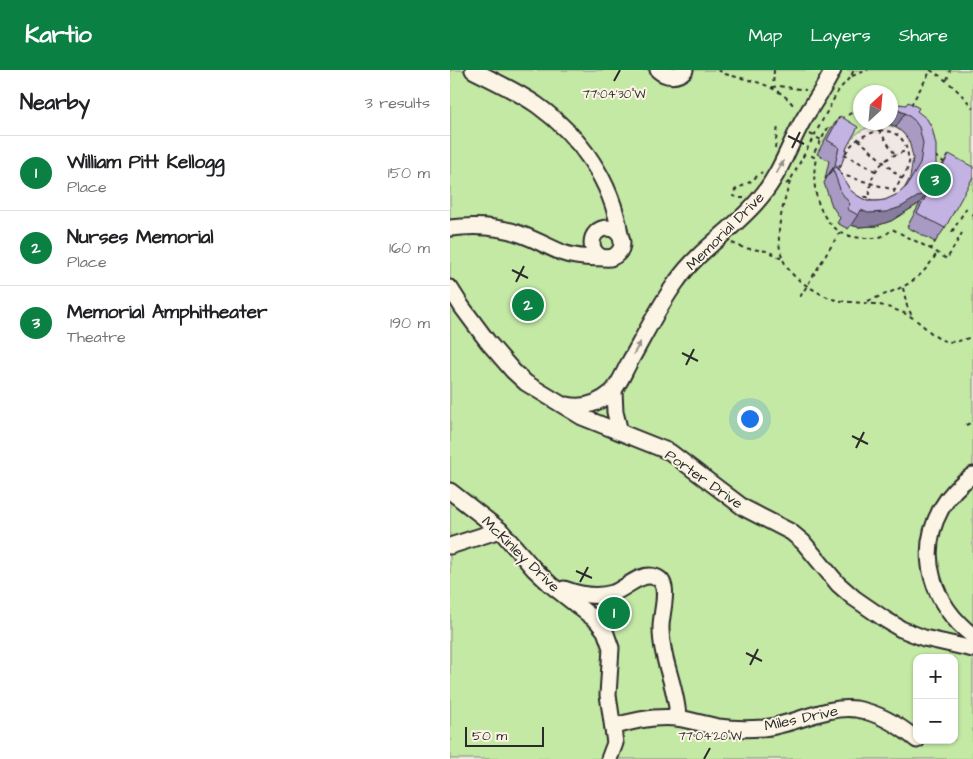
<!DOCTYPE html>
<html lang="en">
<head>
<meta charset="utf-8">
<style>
  body { margin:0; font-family:"Architects Daughter",sans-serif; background:#f6f6f6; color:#202124 }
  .controls { position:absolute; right:15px; bottom:15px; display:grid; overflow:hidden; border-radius:10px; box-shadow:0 1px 4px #0004 }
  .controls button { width:45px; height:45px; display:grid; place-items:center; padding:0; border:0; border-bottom:1px solid #e0e0e0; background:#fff; color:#202124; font:25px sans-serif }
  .compass { position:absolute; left:403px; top:15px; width:45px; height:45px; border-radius:50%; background:#fff; box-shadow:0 1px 4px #0004; rotate:26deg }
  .scale { position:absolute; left:15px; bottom:12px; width:79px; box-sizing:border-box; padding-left:5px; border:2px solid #2b2b2b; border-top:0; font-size:14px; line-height:18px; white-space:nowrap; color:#2b2b2b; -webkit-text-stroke:4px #fcf5e5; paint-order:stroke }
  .you { position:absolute; left:299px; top:348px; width:18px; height:18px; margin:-12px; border:4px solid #fff; border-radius:50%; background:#1a73e8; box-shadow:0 0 0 8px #1a73e833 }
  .badge { display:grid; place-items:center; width:32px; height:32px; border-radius:50%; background:#0b8043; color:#fff; font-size:16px; font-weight:700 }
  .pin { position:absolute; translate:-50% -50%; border:2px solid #fff; box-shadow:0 1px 5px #0006 }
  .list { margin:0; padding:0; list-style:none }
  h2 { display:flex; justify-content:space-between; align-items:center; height:65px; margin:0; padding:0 20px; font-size:21px }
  h2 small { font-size:16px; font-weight:400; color:#757577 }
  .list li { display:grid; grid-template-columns:32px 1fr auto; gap:15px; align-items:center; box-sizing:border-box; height:75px; padding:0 20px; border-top:1px solid #e0e0e0 }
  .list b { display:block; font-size:19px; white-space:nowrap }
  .list p { margin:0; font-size:16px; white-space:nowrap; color:#757577 }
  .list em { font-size:16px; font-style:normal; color:#757577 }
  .map { position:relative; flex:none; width:523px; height:689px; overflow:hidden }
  header { display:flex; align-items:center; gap:30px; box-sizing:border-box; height:70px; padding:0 25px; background:#0b8043; color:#fff }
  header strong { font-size:24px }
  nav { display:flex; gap:28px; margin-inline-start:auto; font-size:18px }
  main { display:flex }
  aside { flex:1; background:#fff }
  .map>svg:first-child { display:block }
  .green { fill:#c3e9a4; stroke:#778a68; fill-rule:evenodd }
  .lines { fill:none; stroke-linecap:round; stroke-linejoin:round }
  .minor-casing { stroke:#2b2b2b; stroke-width:19 }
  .path { stroke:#2b2b2b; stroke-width:2; stroke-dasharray:4 4; stroke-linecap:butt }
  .minor { stroke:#fcf5e5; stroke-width:15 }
  .wall { fill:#a89ac3; stroke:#2b2b2b }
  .shaded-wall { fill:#887d9f; stroke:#2b2b2b }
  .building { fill:#c3b3e3; stroke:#2b2b2b }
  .oneway { fill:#949088 }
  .ticks { fill:none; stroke:#2b2b2b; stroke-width:2 }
  .labels { text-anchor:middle; stroke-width:4; stroke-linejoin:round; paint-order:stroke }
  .street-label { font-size:15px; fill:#2b2b2b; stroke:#fcf5e5 }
  .ticks-label { font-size:12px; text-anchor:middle; fill:#2b2b2b; stroke:#fcf5e5; stroke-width:4; stroke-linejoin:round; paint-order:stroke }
</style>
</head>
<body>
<header>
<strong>Kartio</strong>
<nav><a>Map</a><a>Layers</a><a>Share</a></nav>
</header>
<main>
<aside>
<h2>Nearby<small>3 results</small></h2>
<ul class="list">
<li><span class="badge">1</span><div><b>William Pitt Kellogg</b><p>Place</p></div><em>150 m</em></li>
<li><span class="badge">2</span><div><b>Nurses Memorial</b><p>Place</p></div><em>160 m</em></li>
<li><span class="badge">3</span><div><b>Memorial Amphitheater</b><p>Theatre</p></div><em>190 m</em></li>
</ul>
</aside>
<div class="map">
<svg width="523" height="689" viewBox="0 0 523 689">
  <rect width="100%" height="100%" fill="#f1e8e5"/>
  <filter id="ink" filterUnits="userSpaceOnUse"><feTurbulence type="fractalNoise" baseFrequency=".02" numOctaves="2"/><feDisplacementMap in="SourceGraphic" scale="10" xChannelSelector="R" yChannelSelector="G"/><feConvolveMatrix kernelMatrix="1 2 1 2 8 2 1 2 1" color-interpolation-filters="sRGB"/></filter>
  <g filter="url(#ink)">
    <path class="green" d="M0,0H523V689H0ZM410,22H440V52H410ZM430,54C457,56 467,77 462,102C460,112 452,121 447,130L398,140L385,96C397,74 403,59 430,54ZM467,588H504V670H467Z"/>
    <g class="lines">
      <defs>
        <g id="minor">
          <path d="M23,0C44,11 67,21 87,35C130,66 162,111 170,164"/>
          <path d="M208,0C216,7 227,8 235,0"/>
          <circle cx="157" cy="173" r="15"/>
          <path d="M0,158C23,155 48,156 70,164C85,169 98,177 113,183C128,188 144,188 160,188"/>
          <path d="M0,218L12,237L38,272L63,301L76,313L132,347L220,382L294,438L341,462L353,472L388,514L404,528L436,550L451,559L474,568L523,579"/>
          <path d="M164,321L165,342L170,362"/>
          <path d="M117,335C133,339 149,333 162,322C169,315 174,302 179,293C195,265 208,237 227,211C249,179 285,159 310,128C329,106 338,78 352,52C362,35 374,19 383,0"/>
          <path d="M523,405C509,414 499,425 491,439C466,485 483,535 523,566"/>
          <path d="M0,421L50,460L84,499L101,515L147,551L155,561L161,578L158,625L165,673L159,689"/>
          <path d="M0,476L50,460"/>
          <path d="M114,519C130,525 147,528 163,523C176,518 191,502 205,507C223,512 210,544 211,559C211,590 227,617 228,648"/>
          <path d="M163,657C184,650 205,646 227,648C240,650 254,654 268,657C283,659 299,659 313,658C344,655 376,635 406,639C429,643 449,655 467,670"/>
        </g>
      </defs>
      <use href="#minor" class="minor-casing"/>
      <g class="path">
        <path d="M268,0L275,4C301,11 326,13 344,36"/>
        <path d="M324,0L323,17L329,16L356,20"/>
        <path d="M480,0C498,10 511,23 523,38"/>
        <path d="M402,6L418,0"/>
        <path d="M497,10L500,0"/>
        <path d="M461,35L481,0"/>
        <path d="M391,49L410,38"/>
        <path d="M384,56L382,58L379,56L362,86L366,88C359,125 373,170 418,168C428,168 435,167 442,159L481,179"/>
        <path d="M429,60C446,61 455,67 458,85C458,85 460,92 459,92C457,109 441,115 442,135C392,168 371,98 407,70C413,65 423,63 429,60Z"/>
        <path d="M429,60L444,83"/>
        <path d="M360,64L375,72"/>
        <path d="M408,69L452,109"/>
        <path d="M325,78L328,56"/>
        <path d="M394,84L425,101"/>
        <path d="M485,86L495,93"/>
        <path d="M389,104L444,120"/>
        <path d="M340,112C329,148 316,191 356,215C366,221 374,227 386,230C405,234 424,231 443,239C449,241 457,244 463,248C486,264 490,281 523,266"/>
        <path d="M336,114L340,111L387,23C392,15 400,9 404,0"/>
        <path d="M406,127H419"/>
        <path d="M294,128H290L283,126L285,120L300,112L312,102"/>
        <path d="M421,133C415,106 432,86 457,81"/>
        <path d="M522,145L523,143"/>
        <path d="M502,162L517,137"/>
        <path d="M486,170L481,179L497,189L512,163"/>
        <path d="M282,173L294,178L317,181L332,188"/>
        <path d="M453,218L457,236L462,246"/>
        <path d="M350,227L390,162"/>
        <path d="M418,231C450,218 468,215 487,183"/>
        <path d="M516,355L523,352"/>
      </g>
      <use href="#minor" class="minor"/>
    </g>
    <path class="wall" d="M440,33L467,41L486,106L490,98L499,84L495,158L485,172L457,157L470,133L441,151L426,156L408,157L401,155L398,159L387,153L390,148L382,136L374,113L376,109H375L379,91L367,84L380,60L390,46L397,77L388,99L400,120L408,126L417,131H427L435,130L448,124L454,119L460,108L463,87L459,71L454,64L446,57L435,52H440Z"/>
    <g class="shaded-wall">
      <path d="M440,37L455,43L446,57L435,52H440Z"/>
      <path d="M385,95L391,96L385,104L383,99L376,109H375Z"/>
      <path d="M480,119L470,133L441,151L426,156L408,157L401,155L411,140Z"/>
    </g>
    <g class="building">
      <path d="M458,32L469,38L467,41L477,49L482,58L486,75V110L499,84L523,97V107L495,158L467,143L480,119L451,137L436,142L418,143L411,140L408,145L397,139L400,134L391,122L383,99L387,97L400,120L408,126L417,131H427L435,130L448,124L457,116L470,94L473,73L469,57L464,50L455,43L440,37V33L456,35Z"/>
      <path d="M390,46L408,57L397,77L391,96L385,95L389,77L377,70Z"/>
    </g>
    <defs><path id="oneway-solid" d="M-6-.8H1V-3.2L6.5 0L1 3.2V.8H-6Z" transform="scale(1.25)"/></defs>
    <g class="oneway">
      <use href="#oneway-solid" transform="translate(330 97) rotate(-61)"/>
      <use href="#oneway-solid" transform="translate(187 278) rotate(-61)"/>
    </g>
  </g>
  <path class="ticks" d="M164,11L170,0M338,66L354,74M342,78L350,62M62,200L78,208M66,212L74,196M232,283L248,291M236,295L244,279M402,366L418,374M406,378L414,362M126,501L142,508M130,512L138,497M296,583L312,591M300,595L308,579M254,689L260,678"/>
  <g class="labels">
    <g class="street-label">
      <text transform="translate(275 161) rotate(-45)" y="5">Memorial Drive</text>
      <text transform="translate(254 409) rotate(35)" y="5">Porter Drive</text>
      <text transform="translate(71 484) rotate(44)" y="5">McKinley Drive</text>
      <text transform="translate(351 648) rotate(-12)" y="5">Miles Drive</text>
    </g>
  </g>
  <g class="ticks-label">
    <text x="164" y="28">77°04'30"W</text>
    <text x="260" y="670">77°04'20"W</text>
  </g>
</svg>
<div class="controls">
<button>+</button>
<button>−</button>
</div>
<svg class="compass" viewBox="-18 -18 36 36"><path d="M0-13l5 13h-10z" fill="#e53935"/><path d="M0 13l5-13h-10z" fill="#757577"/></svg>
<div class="scale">50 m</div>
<div class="you"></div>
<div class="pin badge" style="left:164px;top:543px">1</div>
<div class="pin badge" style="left:78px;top:235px">2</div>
<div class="pin badge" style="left:485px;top:110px">3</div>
</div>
</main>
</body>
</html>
